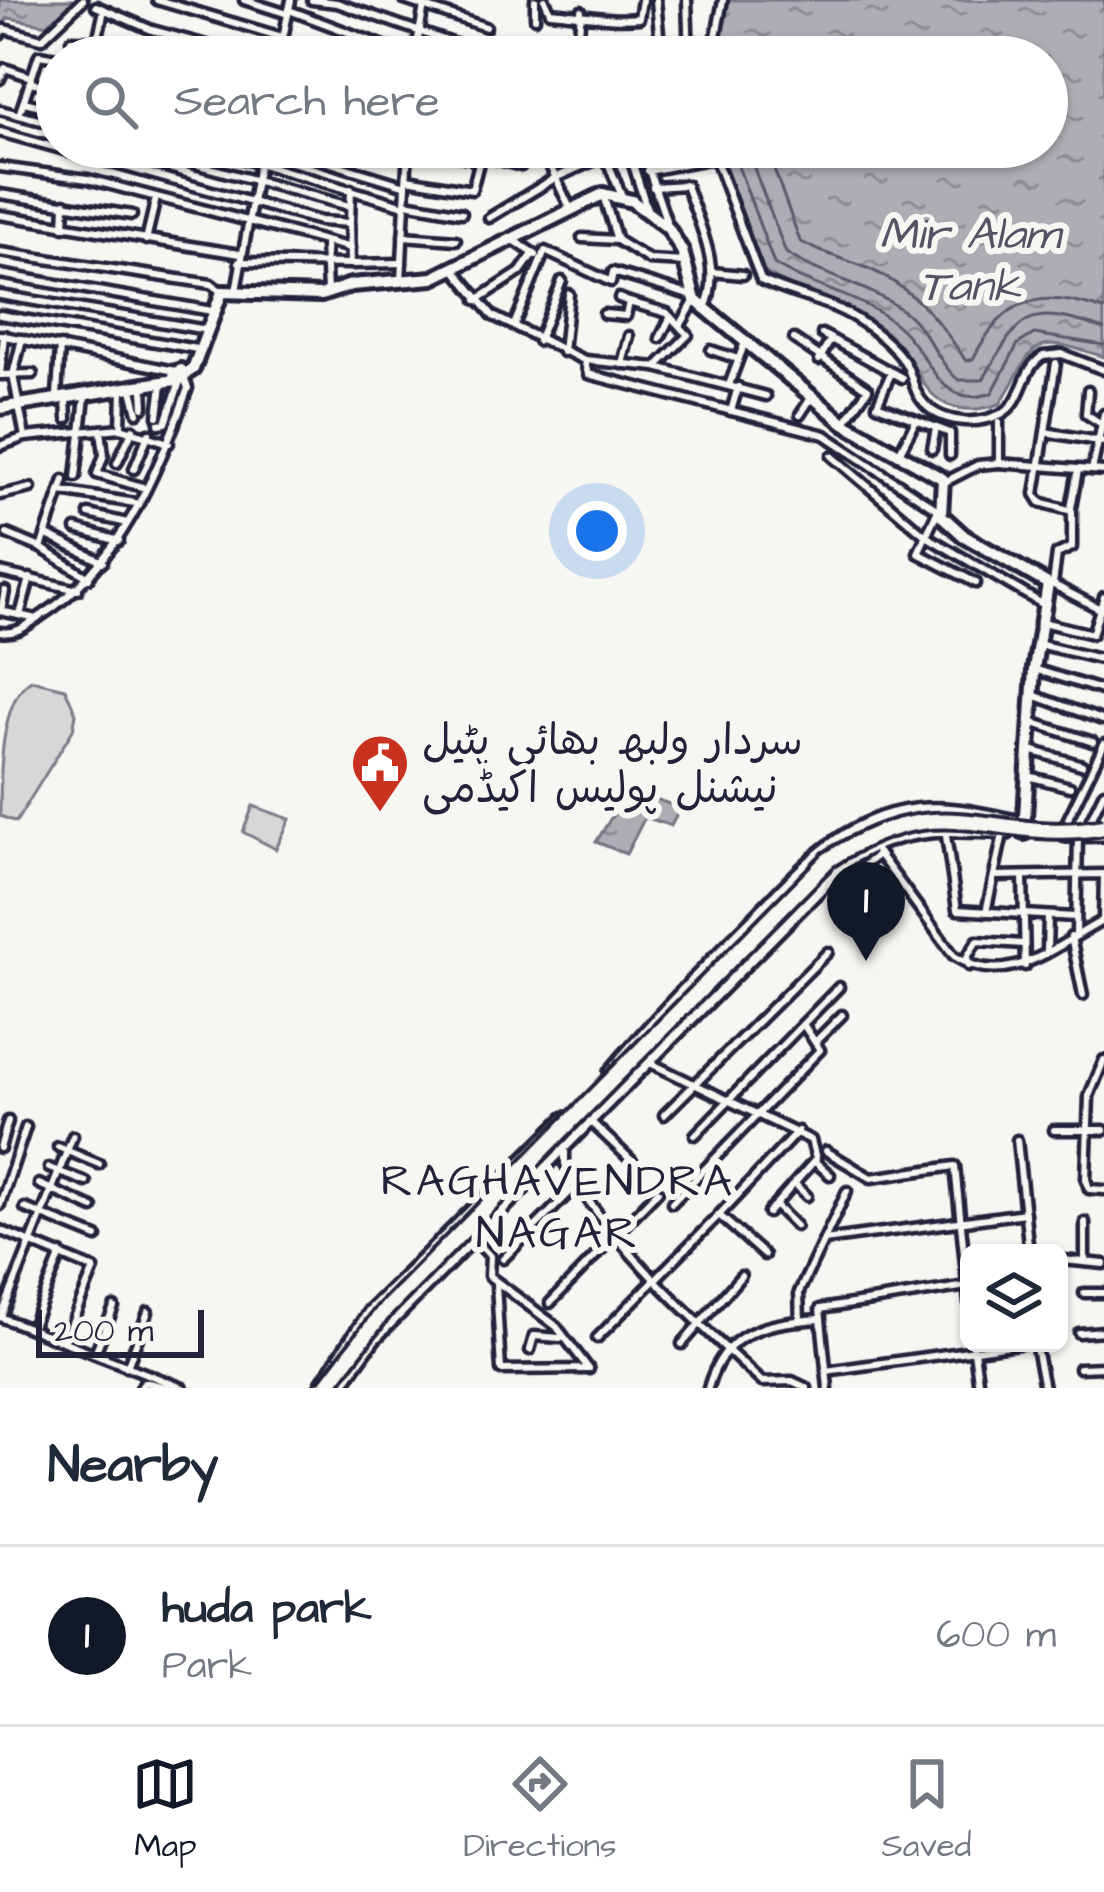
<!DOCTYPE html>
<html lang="en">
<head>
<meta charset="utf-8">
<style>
  body { margin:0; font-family:"Architects Daughter","Playpen Sans Arabic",sans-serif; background:#f6f6f7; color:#1f2937 }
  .controls { position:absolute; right:36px; bottom:36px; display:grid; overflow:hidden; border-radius:18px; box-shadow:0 3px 9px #0004 }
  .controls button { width:108px; height:108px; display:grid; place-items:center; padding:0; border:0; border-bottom:3px solid #e0e1e3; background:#fff; color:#1f2937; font:60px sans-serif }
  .scale { position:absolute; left:36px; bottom:30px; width:168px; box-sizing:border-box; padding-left:12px; border:6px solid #22223b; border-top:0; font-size:33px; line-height:42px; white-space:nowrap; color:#22223b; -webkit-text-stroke:9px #f6f6f2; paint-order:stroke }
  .you { position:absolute; left:597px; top:531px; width:42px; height:42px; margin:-30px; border:9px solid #fff; border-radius:50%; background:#1a73e8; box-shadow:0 0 0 18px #1a73e833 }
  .badge { display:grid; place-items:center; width:78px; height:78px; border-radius:50%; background:#111827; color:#fff; font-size:39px; font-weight:700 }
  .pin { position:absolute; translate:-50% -99px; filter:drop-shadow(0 3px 6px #0008) }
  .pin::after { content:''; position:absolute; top:63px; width:42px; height:36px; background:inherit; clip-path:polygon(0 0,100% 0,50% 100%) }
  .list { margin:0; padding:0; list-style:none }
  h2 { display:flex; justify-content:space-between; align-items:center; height:156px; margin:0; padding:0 48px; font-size:51px }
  h2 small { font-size:39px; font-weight:400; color:#747a83 }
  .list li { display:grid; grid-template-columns:78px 1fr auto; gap:36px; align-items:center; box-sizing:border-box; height:180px; padding:0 48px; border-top:3px solid #e0e1e3 }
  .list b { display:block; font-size:45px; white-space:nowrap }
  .list p { margin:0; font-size:39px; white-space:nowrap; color:#747a83 }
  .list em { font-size:39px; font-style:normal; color:#747a83 }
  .icon { flex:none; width:66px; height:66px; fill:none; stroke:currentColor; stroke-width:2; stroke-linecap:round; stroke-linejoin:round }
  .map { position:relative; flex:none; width:1104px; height:1388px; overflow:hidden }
  .search { position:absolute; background:#fff; box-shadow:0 3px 9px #0004; left:36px; right:36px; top:36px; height:132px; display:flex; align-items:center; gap:30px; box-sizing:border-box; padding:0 42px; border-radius:66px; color:#747a83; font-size:45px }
  .sheet { height:336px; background:#fff }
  nav { display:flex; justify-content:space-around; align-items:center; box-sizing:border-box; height:168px; border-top:3px solid #e0e1e3; background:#fff; font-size:33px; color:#747a83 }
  nav a { display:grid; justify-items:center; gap:6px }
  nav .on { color:#111827 }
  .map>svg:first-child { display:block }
  .garden { fill:#d7d7d7; stroke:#7c7c89; stroke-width:3 }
  .water { fill:url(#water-ripples); stroke:#757583; stroke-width:3 }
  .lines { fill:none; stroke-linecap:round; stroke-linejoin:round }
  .shore { stroke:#5a5a6b; stroke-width:3 }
  .minor-casing { stroke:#22223b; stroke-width:15 }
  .tertiary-casing { stroke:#22223b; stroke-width:18 }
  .secondary-casing { stroke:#22223b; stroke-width:20 }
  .minor { stroke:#f6f6f2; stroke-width:6 }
  .tertiary { stroke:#f6f6f2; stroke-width:9 }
  .secondary { stroke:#f6f6f2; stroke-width:10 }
  .trunk-bridge-casing { stroke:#22223b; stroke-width:22; stroke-linecap:butt }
  .trunk-bridge { stroke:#f6f6f2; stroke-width:14 }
  .labels { text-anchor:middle; stroke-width:12; stroke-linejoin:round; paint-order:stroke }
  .poi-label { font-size:42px; fill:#22223b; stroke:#f6f6f2; text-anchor:start }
  .water-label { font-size:45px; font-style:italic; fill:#535365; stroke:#f6f6f2 }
  .neighbourhood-label { font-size:45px; letter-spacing:3px; fill:#22223b; stroke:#f6f6f2 }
</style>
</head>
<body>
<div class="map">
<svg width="1104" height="1388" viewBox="0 0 1104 1388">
  <defs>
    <pattern id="water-ripples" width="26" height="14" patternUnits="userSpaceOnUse" patternTransform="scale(3)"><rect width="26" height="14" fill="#adadb3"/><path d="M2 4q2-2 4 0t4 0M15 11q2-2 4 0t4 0" fill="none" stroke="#8c8c93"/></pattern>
  </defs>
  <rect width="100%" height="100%" fill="#f6f6f2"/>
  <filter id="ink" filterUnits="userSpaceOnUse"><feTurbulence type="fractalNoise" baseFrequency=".00833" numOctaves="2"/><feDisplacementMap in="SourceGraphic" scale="24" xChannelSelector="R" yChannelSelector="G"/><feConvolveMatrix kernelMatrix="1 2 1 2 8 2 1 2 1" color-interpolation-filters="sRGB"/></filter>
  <g filter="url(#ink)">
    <g class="garden">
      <path d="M31,680L65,688L76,714L73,730L16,822L0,816C0,775 0,699 31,680Z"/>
      <path d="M253,806L290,819L276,849L243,832Z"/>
    </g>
    <g class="water">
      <path d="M0,0H76L48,25L8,18L0,29Z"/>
      <path d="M727,0H1104V357C1027,331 1037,344 1000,404C981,410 965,412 946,404C922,393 914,360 895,340C860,305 806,297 764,272L718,147H1047V57H717Z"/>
      <path d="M629,789L680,808L671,826L645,817L626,854L596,842Z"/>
    </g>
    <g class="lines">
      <g class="shore">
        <path d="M731,147L774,264C814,290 865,295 901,329C932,358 940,411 992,393L1018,344L1034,334L1104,345"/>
        <path d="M746,147L786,253C824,278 869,284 906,313C928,331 942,369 959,380H983C1020,316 1024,302 1104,329"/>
        <path d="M766,147L800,241C819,253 842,258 862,266C910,284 940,321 966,361L973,359C1004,297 1038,288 1104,310"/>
      </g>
      <defs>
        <g id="minor">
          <path d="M157,0L282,37"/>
          <path d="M244,0L288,14"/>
          <path d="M312,0L337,3L470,49L471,57"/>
          <path d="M404,0L486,27"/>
          <path d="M535,0V18"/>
          <path d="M545,0L550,12C579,14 609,21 639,18L642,0"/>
          <path d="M656,0L661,57"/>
          <path d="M687,0L689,57"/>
          <path d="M96,6L152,30L250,57"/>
          <path d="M289,10L414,57"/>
          <path d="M0,35L4,29L42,39L83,0"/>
          <path d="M71,40L100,41L151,57"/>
          <path d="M97,41L104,10"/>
          <path d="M281,46L331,57"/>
          <path d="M415,56L425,0"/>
          <path d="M279,57L291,0"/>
          <path d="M577,57L581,11"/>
          <path d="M615,57H616"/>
          <path d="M712,57L723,0"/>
          <path d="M0,79L5,68L31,77"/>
          <path d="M30,82L57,88"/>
          <path d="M24,102L57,110"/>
          <path d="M0,110L57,125"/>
          <path d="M19,115L39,55L57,58"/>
          <path d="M0,132L320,221L350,223L351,189"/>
          <path d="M133,147L349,206"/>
          <path d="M203,147L405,206"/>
          <path d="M278,147L406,186"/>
          <path d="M377,147L407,155"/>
          <path d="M424,147L464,157"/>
          <path d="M641,147L667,223"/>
          <path d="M711,147L761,280C791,295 826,300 855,318C873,329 891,343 904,361C911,371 912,384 918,395C934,423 974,427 1001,414C1025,402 1020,370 1043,356L1062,354L1104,370"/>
          <path d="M628,149L647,209"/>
          <path d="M643,154L662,147"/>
          <path d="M473,160L474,147"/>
          <path d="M547,162L553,147"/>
          <path d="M0,167L88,179L351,248"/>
          <path d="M648,171L709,159"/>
          <path d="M407,179L472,190L481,155L521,166L533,150L550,166L570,208"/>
          <path d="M653,187L686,185C699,224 723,269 705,308"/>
          <path d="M0,194L132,215"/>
          <path d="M604,198L617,240L649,260L685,262"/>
          <path d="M406,203L462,213"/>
          <path d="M0,215L240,254"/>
          <path d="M489,218L555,178L605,156L622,196"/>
          <path d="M350,223L351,264L402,263"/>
          <path d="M64,227L65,203"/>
          <path d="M403,236L456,240"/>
          <path d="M582,238L617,240"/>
          <path d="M512,239L536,255"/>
          <path d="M146,240L156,198"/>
          <path d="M325,243L327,293"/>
          <path d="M0,252L211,284L222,292"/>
          <path d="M239,262L351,264"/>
          <path d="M454,269L493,316L584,360L588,374L825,435L938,510L918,553L976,583"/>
          <path d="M712,272L743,275"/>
          <path d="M0,274L212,311"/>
          <path d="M401,281L408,147"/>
          <path d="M236,291L262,147"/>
          <path d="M0,295L207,330"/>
          <path d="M477,300L520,272L533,254"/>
          <path d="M604,314L626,316L629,302L619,298"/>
          <path d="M0,315L197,349"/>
          <path d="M514,325L545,251L611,282L613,272L692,296"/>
          <path d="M680,326L695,300"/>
          <path d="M822,334L902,378"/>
          <path d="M0,335L175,371"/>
          <path d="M4,335L0,375L33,374"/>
          <path d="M660,338L669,320"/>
          <path d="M22,339L13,375L25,437"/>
          <path d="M794,339L868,389L844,423"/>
          <path d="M538,341L562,281"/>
          <path d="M711,350L738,359"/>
          <path d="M563,352L569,294"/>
          <path d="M585,360L656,367L688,335L667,313L629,302"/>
          <path d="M819,360L831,339"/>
          <path d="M622,364L629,336"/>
          <path d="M656,367L766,396"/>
          <path d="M891,373L877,405L950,433V455"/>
          <path d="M729,385L745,342"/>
          <path d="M143,388L144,407"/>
          <path d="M132,390L138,413"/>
          <path d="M1088,391L1086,414L1100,423"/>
          <path d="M57,396L60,346"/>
          <path d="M66,398L67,419"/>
          <path d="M731,411L738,387"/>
          <path d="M800,415L811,398"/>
          <path d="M158,416L162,384"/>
          <path d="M999,422V463L1104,471"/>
          <path d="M159,424L166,423L180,381"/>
          <path d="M121,428L122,387"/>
          <path d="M101,430L104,455L97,474L142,487"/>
          <path d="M1045,432L1104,442"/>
          <path d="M0,446L25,437L121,428L169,443"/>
          <path d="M932,449L936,428"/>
          <path d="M898,455L916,421"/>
          <path d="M832,456L926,536L1044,605"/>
          <path d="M117,463L133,429"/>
          <path d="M134,469L149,433"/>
          <path d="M1092,470L1104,414"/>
          <path d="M76,477L85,397"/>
          <path d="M64,480L41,548L89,578"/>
          <path d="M945,482L978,465L999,463"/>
          <path d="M61,491L135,503"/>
          <path d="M0,495L31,488"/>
          <path d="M1071,508L1078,470"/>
          <path d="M89,514L127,523"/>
          <path d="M76,529L119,541"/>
          <path d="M7,534L41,548"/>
          <path d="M49,536L103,562"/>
          <path d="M0,572L78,590"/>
          <path d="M1052,584L1104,611"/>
          <path d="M1053,584L1057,554L1072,547V511L1040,502L1035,494L1056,363"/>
          <path d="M0,611L37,619"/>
          <path d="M1,611L5,591"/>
          <path d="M20,615L30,578"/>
          <path d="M1042,622L1092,634L1104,597"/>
          <path d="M0,632C17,635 27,625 41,616C119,566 158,473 188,388L184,378"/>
          <path d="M1038,644L1104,660"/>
          <path d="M1034,669L1104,691"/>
          <path d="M1033,695L1102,720"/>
          <path d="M1031,722L1093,742"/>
          <path d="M1030,750L1082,765"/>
          <path d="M1028,776L1070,787"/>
          <path d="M1065,825L1104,744"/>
          <path d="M1088,825L1104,792"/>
          <path d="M945,829L957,910L1075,917"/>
          <path d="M873,846L954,956C1008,991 1056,945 1104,920"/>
          <path d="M852,875L879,854"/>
          <path d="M994,876L1104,874L1103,920"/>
          <path d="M1023,876L1025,966"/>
          <path d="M986,912L1003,834"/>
          <path d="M1076,934L1078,837"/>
          <path d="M1071,937L1083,995"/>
          <path d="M1047,951L1048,916"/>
          <path d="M969,966L967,957L977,941L1024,944"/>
          <path d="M817,1040L842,1015"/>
          <path d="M1104,1060L1089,1096L1086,1179L1089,1189L1104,1190"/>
          <path d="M650,1063L811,1140L816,1159L768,1213"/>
          <path d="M664,1115L828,952"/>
          <path d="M590,1121L632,1161"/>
          <path d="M1054,1130H1104"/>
          <path d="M695,1135L839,987"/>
          <path d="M1017,1140L1029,1253"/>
          <path d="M58,1147L99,1164"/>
          <path d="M0,1148L8,1121"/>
          <path d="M826,1151L871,1178L955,1166L969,1303"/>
          <path d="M565,1152V1164C614,1249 691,1316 762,1382L792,1381L807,1388"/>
          <path d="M814,1161L830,1175"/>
          <path d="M49,1168L86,1182"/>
          <path d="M39,1184L93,1208"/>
          <path d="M795,1184L807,1196"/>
          <path d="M672,1203L820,1050L803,1024"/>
          <path d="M0,1205L26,1127"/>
          <path d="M775,1205L796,1226"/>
          <path d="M25,1208L97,1237"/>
          <path d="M719,1215L798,1131"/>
          <path d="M1085,1222V1262"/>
          <path d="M0,1230L94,1269L64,1342"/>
          <path d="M473,1238L490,1256L489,1276L556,1326L589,1369L501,1370L496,1284"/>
          <path d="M824,1240L1025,1213"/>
          <path d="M503,1259L577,1185"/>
          <path d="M1063,1260L1104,1264"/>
          <path d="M1084,1293H1104"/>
          <path d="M550,1303L658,1191"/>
          <path d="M0,1317L183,1388"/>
          <path d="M1,1317L73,1136"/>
          <path d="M800,1321L799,1292L847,1191"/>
          <path d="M31,1329L61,1254"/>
          <path d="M1079,1333L1104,1331"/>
          <path d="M597,1338L719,1215L764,1255"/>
          <path d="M973,1343L979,1388"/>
          <path d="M1035,1343L1044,1388"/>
          <path d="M682,1344L741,1276"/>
          <path d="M530,1350L534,1336L560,1338"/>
          <path d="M95,1353L114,1307"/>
          <path d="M127,1367L148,1312"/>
          <path d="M1079,1368L1104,1367"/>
          <path d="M826,1371L1025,1343"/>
          <path d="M141,1388L144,1382L169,1388"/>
          <path d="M708,1388C724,1330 766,1323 819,1319"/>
          <path d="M828,1388L820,1309L967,1286"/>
        </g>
        <g id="tertiary">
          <path d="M1066,836L1104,835"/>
          <path d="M610,1072C654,1019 700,972 748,924C795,877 834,826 902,812C941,803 983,814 1021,822"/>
          <path d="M322,1383L370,1311L565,1118"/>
          <path d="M339,1388L374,1339L850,859C900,827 950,829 1008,833"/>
        </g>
        <g id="secondary">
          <path d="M181,370L185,376L177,381L174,373Z"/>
          <path d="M185,374L193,369L222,292L321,295L351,285L433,278L603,194L632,201L668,228L682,251L695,300L844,423L943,479L941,515L964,536L1048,584L1034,669L1024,833"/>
          <path d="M0,408L175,380"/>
        </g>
      </defs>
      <use href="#minor" class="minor-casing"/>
      <use href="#tertiary" class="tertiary-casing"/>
      <use href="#secondary" class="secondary-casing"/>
      <use href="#minor" class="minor"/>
      <use href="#tertiary" class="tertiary"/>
      <use href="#secondary" class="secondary"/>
      <defs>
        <path id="trunk-bridge" d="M325,1388L384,1311L828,860C944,783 994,846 1104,827"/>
      </defs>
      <use href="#trunk-bridge" class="trunk-bridge-casing"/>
      <use href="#trunk-bridge" class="trunk-bridge"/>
    </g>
  </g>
  <defs>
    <symbol id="civic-pin" viewBox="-11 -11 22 30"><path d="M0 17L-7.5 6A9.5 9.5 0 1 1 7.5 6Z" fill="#c8321e" stroke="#f6f6f2"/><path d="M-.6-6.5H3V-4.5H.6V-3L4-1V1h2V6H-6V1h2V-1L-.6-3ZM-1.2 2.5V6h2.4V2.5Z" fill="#fff"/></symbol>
  </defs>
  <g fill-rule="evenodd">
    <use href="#civic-pin" x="347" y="730" width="66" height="90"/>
  </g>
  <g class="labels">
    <g class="poi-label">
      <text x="422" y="754">سردار ولبھ بھائی پٹیل<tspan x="422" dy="48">نیشنل پولیس اکیڈمی</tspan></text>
    </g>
    <g class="water-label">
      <text x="970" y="248">Mir Alam<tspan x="970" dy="52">Tank</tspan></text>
    </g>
    <g class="neighbourhood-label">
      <text x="558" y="1195">RAGHAVENDRA<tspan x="558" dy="52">NAGAR</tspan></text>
    </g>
  </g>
</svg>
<div class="controls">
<button><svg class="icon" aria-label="layers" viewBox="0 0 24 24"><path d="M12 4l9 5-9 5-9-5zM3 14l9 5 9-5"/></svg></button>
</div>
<div class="scale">200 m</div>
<div class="you"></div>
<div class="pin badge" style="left:866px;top:961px">1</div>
<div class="search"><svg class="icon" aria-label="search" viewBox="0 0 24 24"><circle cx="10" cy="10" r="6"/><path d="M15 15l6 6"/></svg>Search here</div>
</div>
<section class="sheet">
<h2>Nearby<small></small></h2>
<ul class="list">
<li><span class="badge">1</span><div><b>huda park</b><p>Park</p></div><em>600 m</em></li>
</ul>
</section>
<nav>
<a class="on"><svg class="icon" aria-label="map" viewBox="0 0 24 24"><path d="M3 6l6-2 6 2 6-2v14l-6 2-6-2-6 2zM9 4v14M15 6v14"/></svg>Map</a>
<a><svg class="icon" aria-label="directions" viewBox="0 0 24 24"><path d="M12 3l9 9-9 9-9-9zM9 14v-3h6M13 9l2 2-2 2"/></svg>Directions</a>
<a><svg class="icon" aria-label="saved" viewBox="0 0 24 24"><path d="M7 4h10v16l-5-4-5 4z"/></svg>Saved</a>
</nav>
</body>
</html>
